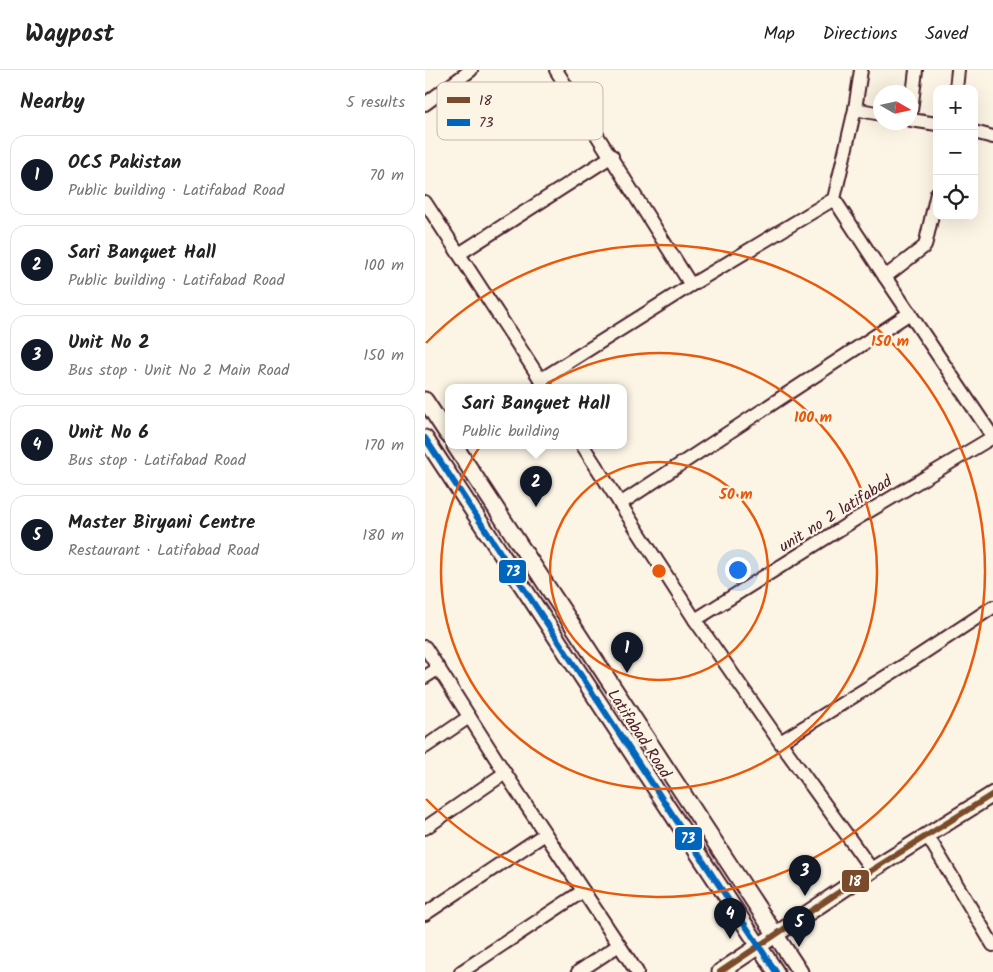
<!DOCTYPE html>
<html lang="en">
<head>
<meta charset="utf-8">
<style>
  body { margin:0; font-family:Kalam,sans-serif; background:#f6f6f6; color:#222 }
  .controls { position:absolute; right:15px; top:15px; display:grid; overflow:hidden; border-radius:10px; box-shadow:0 5px 20px #0002 }
  .controls button { width:45px; height:45px; display:grid; place-items:center; padding:0; border:0; border-bottom:1px solid #e0e0e0; background:#fff; color:#222; font:25px sans-serif }
  .compass { position:absolute; left:448px; top:15px; width:45px; height:45px; border-radius:50%; background:#fff; box-shadow:0 5px 20px #0002; rotate:99deg }
  .you { position:absolute; left:312px; top:499px; width:18px; height:18px; margin:-12px; border:4px solid #fff; border-radius:50%; background:#1a73e8; box-shadow:0 0 0 8px #1a73e833 }
  .badge { display:grid; place-items:center; width:32px; height:32px; border-radius:50%; background:#111827; color:#fff; font-size:16px; font-weight:700 }
  .pin { position:absolute; translate:-50% -41px; filter:drop-shadow(0 1px 2px #0008) }
  .pin::after { content:''; position:absolute; top:26px; width:18px; height:15px; background:inherit; clip-path:polygon(0 0,100% 0,50% 100%) }
  .popup { position:absolute; left:20px; top:314px; width:182px; height:65px; box-sizing:border-box; display:grid; place-content:center; border-radius:10px; background:#fff; filter:drop-shadow(0 1px 4px #0005); font-size:16px; white-space:nowrap; color:#767676 }
  .popup b { font-size:19px; color:#222 }
  .popup::after { content:''; position:absolute; left:50%; top:100%; margin-left:-10px; border:10px solid transparent; border-top-color:#fff }
  .list { margin:0; padding:0; list-style:none }
  h2 { display:flex; justify-content:space-between; align-items:center; height:65px; margin:0; padding:0 20px; font-size:21px }
  h2 small { font-size:16px; font-weight:400; color:#767676 }
  .list li { display:grid; grid-template-columns:32px 1fr auto; gap:15px; align-items:center; box-sizing:border-box; height:80px; margin:0 10px 10px; padding:0 10px; border:1px solid #e0e0e0; border-radius:15px }
  .list b { display:block; font-size:19px; white-space:nowrap }
  .list p { margin:0; font-size:16px; white-space:nowrap; color:#767676 }
  .list em { font-size:16px; font-style:normal; color:#767676 }
  .icon { flex:none; width:28px; height:28px; fill:none; stroke:currentColor; stroke-width:2; stroke-linecap:round; stroke-linejoin:round }
  .map { position:relative; flex:none; width:568px; height:902px; overflow:hidden }
  header { display:flex; align-items:center; gap:30px; box-sizing:border-box; height:70px; padding:0 25px; background:#fff; border-bottom:1px solid #e0e0e0 }
  header strong { font-size:24px }
  nav { display:flex; gap:28px; margin-inline-start:auto; font-size:18px }
  main { display:flex }
  aside { flex:1; background:#fff }
  .map>svg:first-child { display:block }
  .lines { fill:none; stroke-linecap:round; stroke-linejoin:round }
  .minor-casing { stroke:#4a1f2b; stroke-width:16 }
  .tertiary-casing { stroke:#4a1f2b; stroke-width:19 }
  .minor { stroke:#fcf5e5; stroke-width:12 }
  .tertiary { stroke:#fcf5e5; stroke-width:15 }
  .bus-1-casing { stroke:#fcf5e5; stroke-width:10 }
  .bus-2-casing { stroke:#fcf5e5; stroke-width:10 }
  .bus-1 { stroke:#7a4b2a; stroke-width:6 }
  .bus-2 { stroke:#0065bd; stroke-width:6 }
  .ring { fill:none; stroke:#e8590c; stroke-width:2.5 }
  .labels { text-anchor:middle; stroke-width:4.5; stroke-linejoin:round; paint-order:stroke }
  .street-label { font-size:16px; fill:#4a1f2b; stroke:#fcf5e5 }
  .key { fill:#fcf5e5; stroke:#c7b5ad; stroke-width:1 }
  .key-label { font-size:14px; fill:#4a1f2b }
  .centre { fill:#e8590c; stroke:#fcf5e5; stroke-width:2.5 }
  .ring-label { font-size:15px; text-anchor:middle; font-weight:bold; fill:#e8590c; stroke:#fcf5e5; stroke-width:4.5; stroke-linejoin:round; paint-order:stroke }
  .line-badge { stroke:#fcf5e5; stroke-width:2 }
  .badge-label { font-size:14px; text-anchor:middle; font-weight:bold; fill:#fff }
</style>
</head>
<body>
<header>
<strong>Waypost</strong>
<nav><a>Map</a><a>Directions</a><a>Saved</a></nav>
</header>
<main>
<aside>
<h2>Nearby<small>5 results</small></h2>
<ul class="list">
<li><span class="badge">1</span><div><b>OCS Pakistan</b><p>Public building · Latifabad Road</p></div><em>70 m</em></li>
<li><span class="badge">2</span><div><b>Sari Banquet Hall</b><p>Public building · Latifabad Road</p></div><em>100 m</em></li>
<li><span class="badge">3</span><div><b>Unit No 2</b><p>Bus stop · Unit No 2 Main Road</p></div><em>150 m</em></li>
<li><span class="badge">4</span><div><b>Unit No 6</b><p>Bus stop · Latifabad Road</p></div><em>170 m</em></li>
<li><span class="badge">5</span><div><b>Master Biryani Centre</b><p>Restaurant · Latifabad Road</p></div><em>180 m</em></li>
</ul>
</aside>
<div class="map">
<svg width="568" height="902" viewBox="0 0 568 902">
  <rect width="100%" height="100%" fill="#fcf5e5"/>
  <filter id="ink" filterUnits="userSpaceOnUse"><feTurbulence type="fractalNoise" baseFrequency=".02" numOctaves="2"/><feDisplacementMap in="SourceGraphic" scale="10" xChannelSelector="R" yChannelSelector="G"/><feConvolveMatrix kernelMatrix="1 2 1 2 8 2 1 2 1" color-interpolation-filters="sRGB"/></filter>
  <g filter="url(#ink)">
    <g class="lines">
      <defs>
        <g id="minor">
          <path d="M131,0L266,215"/>
          <path d="M531,19L533,0"/>
          <path d="M0,34L46,0"/>
          <path d="M430,39L456,44"/>
          <path d="M486,41L491,0"/>
          <path d="M486,50L512,54"/>
          <path d="M549,62L568,67"/>
          <path d="M409,129L460,207L568,367"/>
          <path d="M0,132L121,318"/>
          <path d="M34,184L187,86"/>
          <path d="M460,207L500,176L512,123"/>
          <path d="M115,310L266,215L409,129L430,39L436,0"/>
          <path d="M158,376L270,550L355,672L447,800"/>
          <path d="M195,434L485,243"/>
          <path d="M270,550L431,449L568,367"/>
          <path d="M0,577L80,703L212,902"/>
          <path d="M0,607L14,598"/>
          <path d="M355,672L486,591L568,537"/>
          <path d="M0,677L44,647"/>
          <path d="M0,758L80,703"/>
          <path d="M502,765L568,875"/>
          <path d="M0,844L120,764"/>
          <path d="M36,902L158,821"/>
          <path d="M153,902L194,875"/>
        </g>
        <g id="tertiary">
          <path d="M0,330L23,365"/>
          <path d="M0,368L351,902"/>
          <path d="M30,376L375,902"/>
          <path d="M295,902L447,800L568,724"/>
        </g>
      </defs>
      <use href="#minor" class="minor-casing"/>
      <use href="#tertiary" class="tertiary-casing"/>
      <use href="#minor" class="minor"/>
      <use href="#tertiary" class="tertiary"/>
      <defs>
        <path id="bus-1" d="M295,902L447,800L568,724"/>
        <path id="bus-2" d="M0,368L351,902"/>
      </defs>
      <use href="#bus-1" class="bus-1-casing"/>
      <use href="#bus-2" class="bus-2-casing"/>
      <use href="#bus-1" class="bus-1"/>
      <use href="#bus-2" class="bus-2"/>
    </g>
  </g>
  <g class="ring">
    <circle cx="234" cy="501" r="109"/>
    <circle cx="234" cy="501" r="218"/>
    <path d="M1 273A326 326 0 1 1 1 729"/>
  </g>
  <g class="labels">
    <g class="street-label">
      <text transform="translate(410 443) rotate(-32)" y="6">unit no 2 latifabad</text>
      <text transform="translate(215 663) rotate(57)" y="6">Latifabad Road</text>
    </g>
  </g>
  <rect x="12" y="12" width="166" height="58" rx="8" class="key"/>
  <rect x="22" y="27" width="23" height="6" fill="#7a4b2a"/>
  <rect x="22" y="49" width="23" height="7" fill="#0065bd"/>
  <g class="key-label">
    <text x="54" y="35">18</text>
    <text x="54" y="57">73</text>
  </g>
  <circle cx="234" cy="501" r="8" class="centre"/>
  <g class="ring-label">
    <text x="465" y="276">150 m</text>
    <text x="388" y="352">100 m</text>
    <text x="311" y="429">50 m</text>
  </g>
  <g class="line-badge">
    <rect x="73" y="489" width="29" height="25" rx="5" fill="#0065bd"/>
    <rect x="249" y="756" width="29" height="25" rx="5" fill="#0065bd"/>
    <rect x="416" y="799" width="29" height="24" rx="5" fill="#7a4b2a"/>
  </g>
  <g class="badge-label">
    <text x="88" y="506">73</text>
    <text x="263" y="773">73</text>
    <text x="430" y="816">18</text>
  </g>
</svg>
<div class="controls">
<button>+</button>
<button>−</button>
<button><svg class="icon" aria-label="locate" viewBox="0 0 24 24"><circle cx="12" cy="12" r="6"/><path d="M12 2v4M12 18v4M2 12h4M18 12h4"/></svg></button>
</div>
<svg class="compass" viewBox="-18 -18 36 36"><path d="M0-13l5 13h-10z" fill="#e53935"/><path d="M0 13l5-13h-10z" fill="#767676"/></svg>
<div class="you"></div>
<div class="pin badge" style="left:202px;top:603px">1</div>
<div class="pin badge" style="left:111px;top:437px">2</div>
<div class="popup"><b>Sari Banquet Hall</b>Public building</div>
<div class="pin badge" style="left:380px;top:826px">3</div>
<div class="pin badge" style="left:305px;top:869px">4</div>
<div class="pin badge" style="left:374px;top:877px">5</div>
</div>
</main>
</body>
</html>
